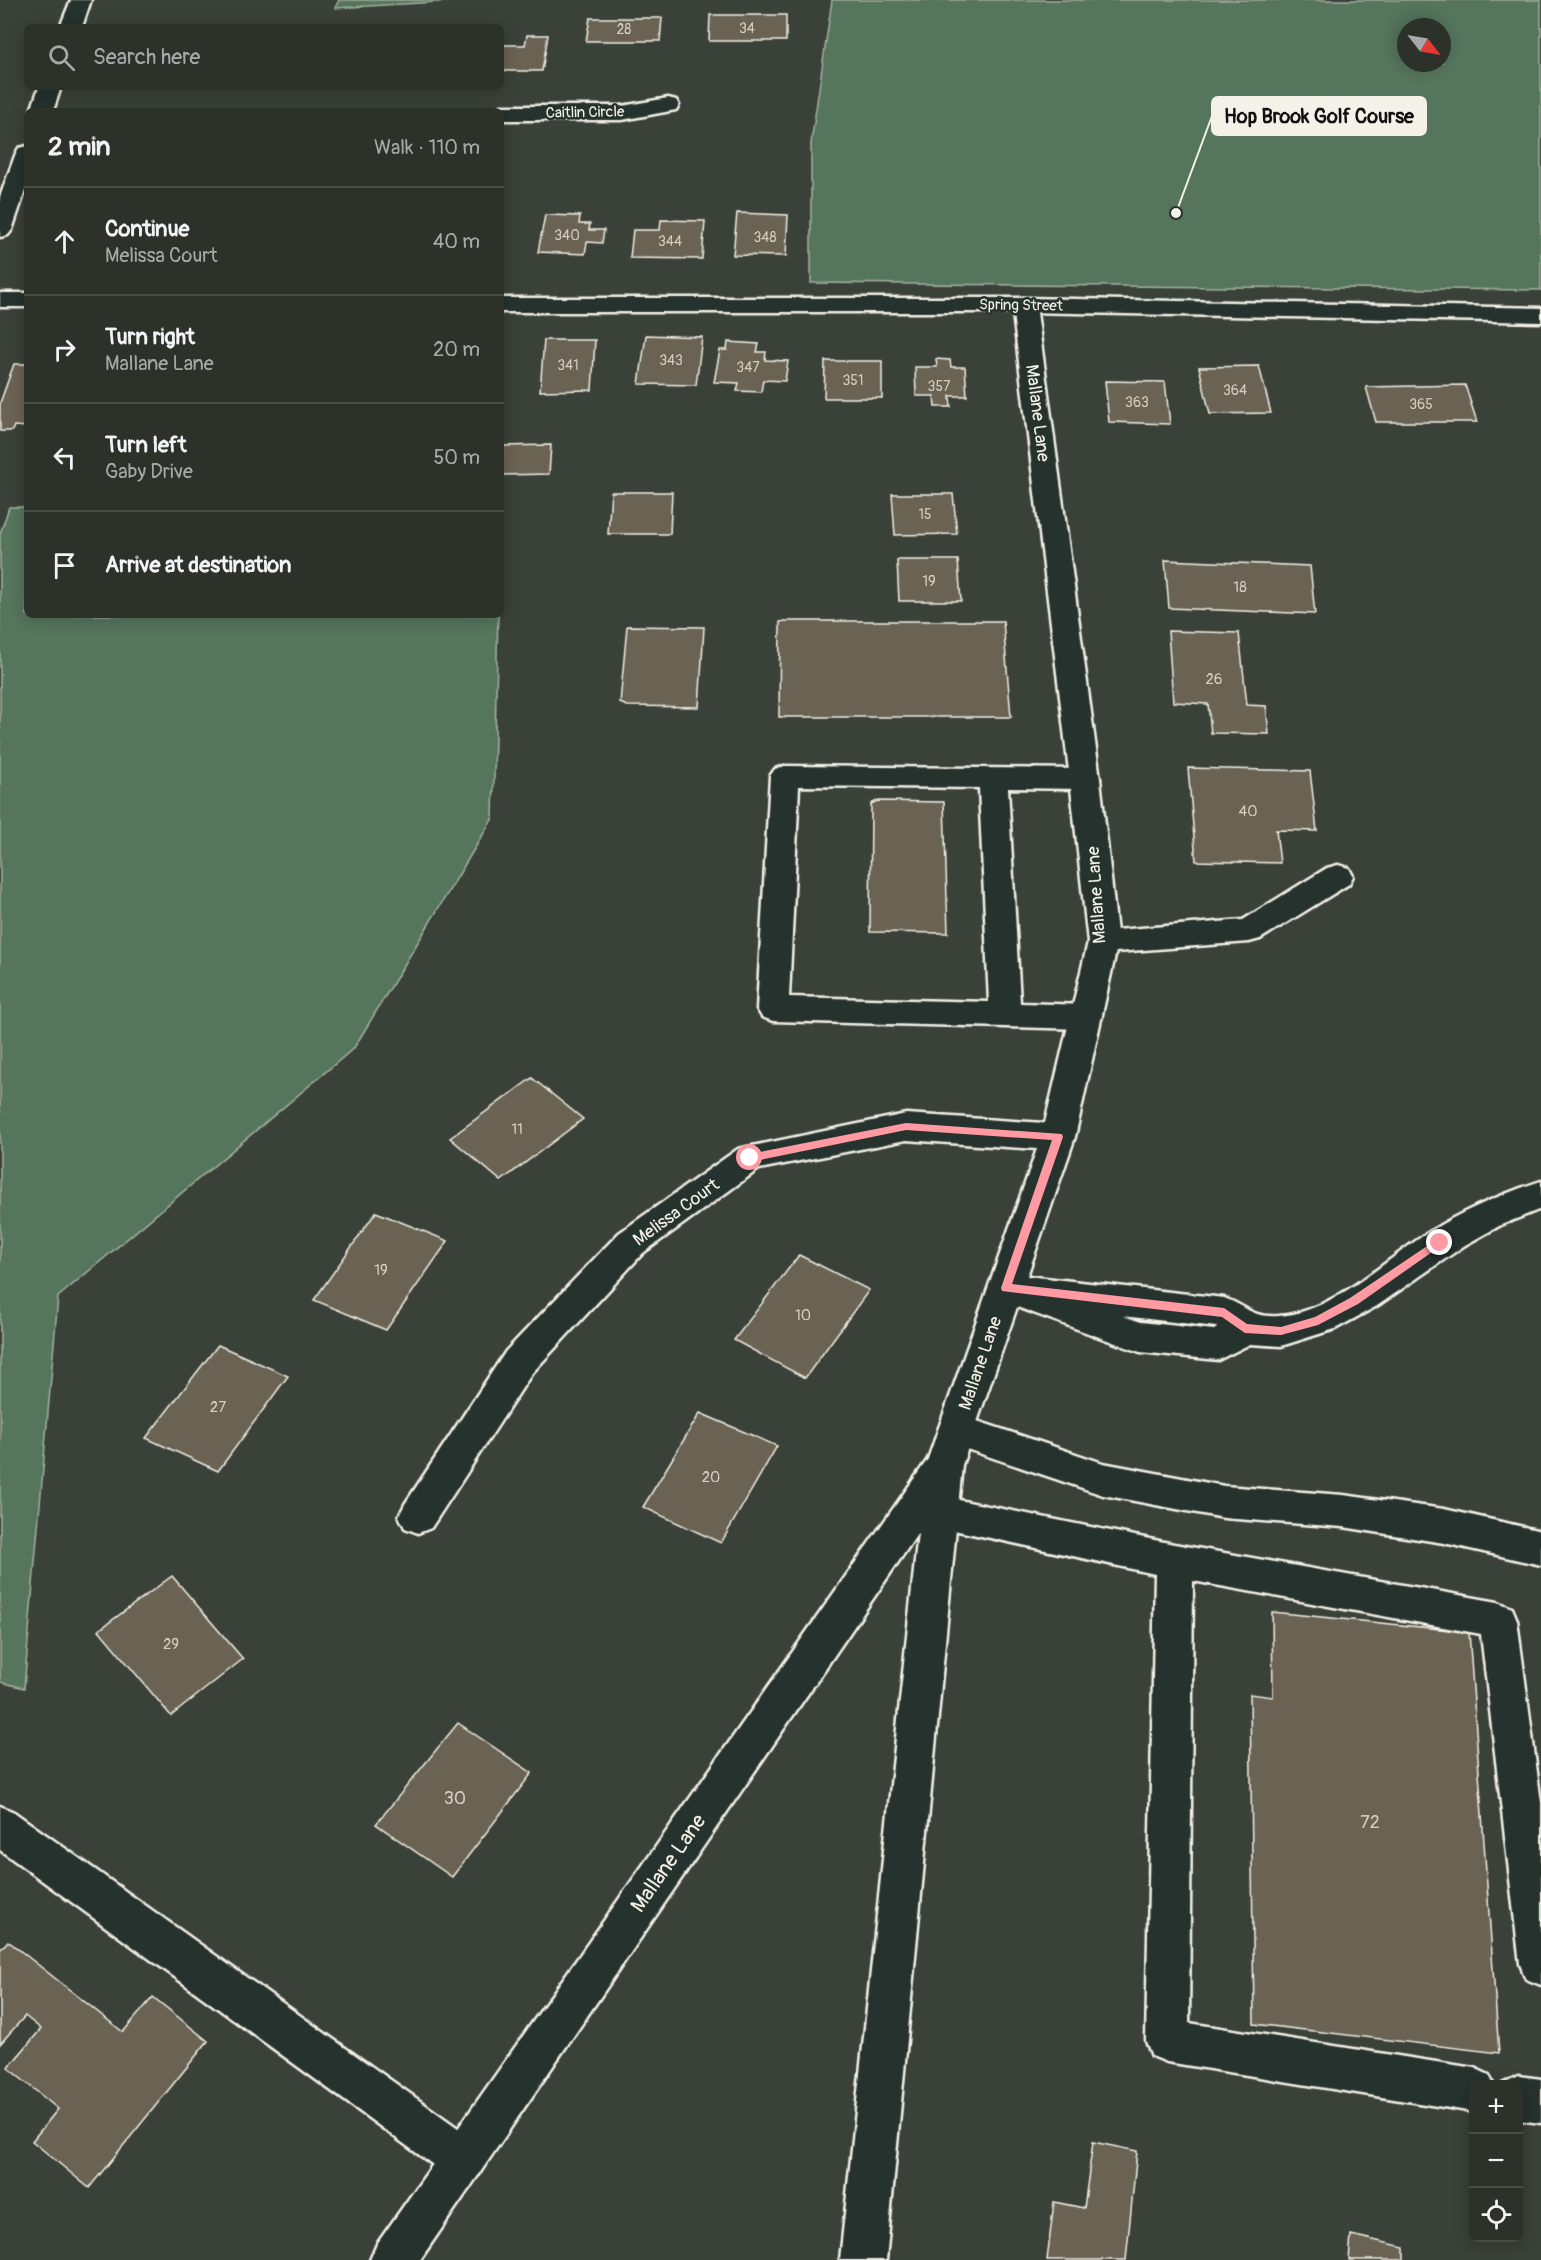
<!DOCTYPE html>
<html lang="en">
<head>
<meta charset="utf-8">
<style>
  body { margin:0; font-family:Pangolin,sans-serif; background:#343932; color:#f1f3f6 }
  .controls { position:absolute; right:18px; bottom:18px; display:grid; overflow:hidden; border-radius:9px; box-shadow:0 3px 15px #0003 }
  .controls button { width:54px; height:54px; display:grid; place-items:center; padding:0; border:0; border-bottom:2px solid #484c47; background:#2c312a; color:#f1f3f6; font:30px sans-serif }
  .compass { position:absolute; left:1397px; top:18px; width:54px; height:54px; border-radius:50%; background:#2c312a; box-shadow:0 3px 15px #0003; rotate:121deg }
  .stop { position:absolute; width:18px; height:18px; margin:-14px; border:4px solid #ff9aa2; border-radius:50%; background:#fff }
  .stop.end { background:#ff9aa2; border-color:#fff; box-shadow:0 2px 6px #0008 }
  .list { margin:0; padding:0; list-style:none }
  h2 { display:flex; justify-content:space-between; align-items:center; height:78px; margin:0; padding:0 24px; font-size:26px }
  h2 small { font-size:20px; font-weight:400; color:#a6a9a8 }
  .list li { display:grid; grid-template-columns:39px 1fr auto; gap:18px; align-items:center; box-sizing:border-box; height:108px; padding:0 24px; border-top:2px solid #484c47 }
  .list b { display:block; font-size:22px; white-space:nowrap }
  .list p { margin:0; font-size:20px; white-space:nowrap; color:#a6a9a8 }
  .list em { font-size:20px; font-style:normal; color:#a6a9a8 }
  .icon { flex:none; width:33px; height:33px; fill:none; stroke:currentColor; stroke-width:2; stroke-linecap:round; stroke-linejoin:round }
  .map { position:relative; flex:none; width:1541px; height:2260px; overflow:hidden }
  .search { position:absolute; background:#2c312a; box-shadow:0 3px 15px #0003; left:24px; top:24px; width:480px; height:66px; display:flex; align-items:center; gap:15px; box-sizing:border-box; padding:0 21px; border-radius:9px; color:#a6a9a8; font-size:22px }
  .panel { position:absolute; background:#2c312a; box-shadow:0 3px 15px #0003; left:24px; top:108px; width:480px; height:510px; border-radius:9px }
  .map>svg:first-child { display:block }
  .green { fill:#57755d; stroke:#a6b3a2; stroke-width:1.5; fill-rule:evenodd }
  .building { fill:#6a6352; stroke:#f4f1e8; stroke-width:1.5 }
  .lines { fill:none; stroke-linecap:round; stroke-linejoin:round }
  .service-casing { stroke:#f4f1e8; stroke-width:5 }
  .minor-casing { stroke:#f4f1e8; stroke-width:5 }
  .secondary-casing { stroke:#f4f1e8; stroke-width:5 }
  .service { fill:#26332d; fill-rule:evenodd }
  .minor { fill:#26332d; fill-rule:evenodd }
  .secondary { fill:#26332d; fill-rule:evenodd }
  .route { fill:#ff9aa2 }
  .labels { text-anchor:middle; stroke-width:5; stroke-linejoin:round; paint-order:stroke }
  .far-number-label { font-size:14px; fill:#d2cec2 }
  .far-street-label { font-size:15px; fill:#f4f1e8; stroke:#26332d }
  .number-label { font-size:15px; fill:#d2cec2 }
  .street-label { font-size:18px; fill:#f4f1e8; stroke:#26332d }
  .near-number-label { font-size:18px; fill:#d2cec2 }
  .near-street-label { font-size:21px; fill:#f4f1e8; stroke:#26332d }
  .leader { fill:none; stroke:#f4f1e8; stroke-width:2 }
  .callout-dot { fill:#f4f1e8; stroke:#26332d; stroke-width:2 }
  .callout { fill:#f4f1e8; stroke:#f4f1e8; stroke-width:2 }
  .callout-label { font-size:20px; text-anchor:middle; font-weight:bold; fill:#111 }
</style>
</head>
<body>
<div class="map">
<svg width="1541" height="2260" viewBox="0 0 1541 2260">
  <rect width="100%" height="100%" fill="#3a4138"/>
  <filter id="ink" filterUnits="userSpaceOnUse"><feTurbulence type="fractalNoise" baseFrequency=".0167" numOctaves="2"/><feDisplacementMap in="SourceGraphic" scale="12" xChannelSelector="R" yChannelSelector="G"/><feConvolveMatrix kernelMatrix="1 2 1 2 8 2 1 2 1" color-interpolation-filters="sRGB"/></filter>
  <g filter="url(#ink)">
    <g class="green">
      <path d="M339,0H471L335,8Z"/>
      <path d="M832,0H1541V290L811,283V143ZM1406,27H1442V63H1406Z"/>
      <path d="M9,507H27V615H498L493,818L354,1048L58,1297L24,1688L0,1682V534Z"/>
    </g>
    <g class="building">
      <path d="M710,15H786V41H709Z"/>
      <path d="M590,18H662L660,41H586Z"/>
      <path d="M527,35H548L542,71H501V45H525Z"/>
      <path d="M737,213L788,215L786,256L733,255Z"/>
      <path d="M545,215L580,216L579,224H590L589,230H604L602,243L587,242L585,254L538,252Z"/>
      <path d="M661,220L705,221L702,259L630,258L633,230H660Z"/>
      <path d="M646,335L702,337L696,385L639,384Z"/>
      <path d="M544,340H595L592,390L540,391Z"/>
      <path d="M728,342L759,344L757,352H766L765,360L788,361L785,381L763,380L761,392L737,391L739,383L714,382L720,350H727Z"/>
      <path d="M936,359L950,360L951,367H965L967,396H950L951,407H935L934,396H916L915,367H937Z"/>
      <path d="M825,361H882V398H824Z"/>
      <path d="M14,364H27V427L14,426L12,431H0V403Z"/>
      <path d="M1259,366L1271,413L1210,414L1199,367Z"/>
      <path d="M1105,381L1165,382L1170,424L1109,422Z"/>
      <path d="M1465,385L1477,422H1376L1366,387Z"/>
      <path d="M551,445L549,474L501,475L503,446Z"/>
      <path d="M611,492H672L670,534H608Z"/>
      <path d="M892,494H953L957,534L895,535Z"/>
      <path d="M897,560H958L961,601H899Z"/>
      <path d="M1165,560L1310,566L1315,614L1169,608Z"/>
      <path d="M785,621H1003L1011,717H779L780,622Z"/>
      <path d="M627,626L704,627L699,707L627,706L620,703Z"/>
      <path d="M1168,631L1239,633L1247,705L1266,706L1269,734L1211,733L1208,704L1173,702Z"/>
      <path d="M1188,768L1310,771L1317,831L1276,830L1280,863L1196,861Z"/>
      <path d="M877,801L944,802L948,933L870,932L871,804Z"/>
      <path d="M532,1078L583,1119L501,1181L450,1138Z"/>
      <path d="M376,1212L448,1241L386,1330L314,1300Z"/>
      <path d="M799,1255L869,1290L805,1378L734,1340Z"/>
      <path d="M218,1345L288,1376L218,1471L146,1438Z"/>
      <path d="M700,1413L777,1446L721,1543L643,1507Z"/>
      <path d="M172,1576L243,1659L171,1716L99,1630Z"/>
      <path d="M1272,1612L1469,1632L1499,2053L1254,2024L1250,1694L1273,1697Z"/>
      <path d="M458,1723L532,1773L452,1877L376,1824Z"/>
      <path d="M8,1941L123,2032L153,1997L208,2041L89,2188L32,2141L58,2109L8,2068L41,2029L25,2016L0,2044V1950Z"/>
      <path d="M1093,2142L1137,2151L1126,2260H1047L1054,2202L1084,2208Z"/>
      <path d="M1351,2235L1404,2247V2260H1349Z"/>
    </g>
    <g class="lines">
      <defs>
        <g id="service">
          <path d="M785,766L1085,769L1095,772L1100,779L1095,786L1085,789L1008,788L1020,1003L1086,1005L1097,1008L1102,1017L1097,1026L1086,1029L773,1021L762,1017L757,1009L770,776L775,769ZM799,786L979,788L989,1002L789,997Z"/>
          <path d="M1338,865L1349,868L1353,876L1349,884L1260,939L1249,942L1103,953L1092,950L1088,942L1092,934L1103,931L1243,920L1327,868Z"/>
          <path d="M956,1414L1103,1463L1224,1486L1343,1495L1444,1509L1541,1531V1565L1444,1543L1343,1527L1224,1518L1103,1495L943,1441L938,1430L943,1419Z"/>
          <path d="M939,1496L1174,1544L1498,1602L1512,1608L1517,1620L1541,1803V1985L1526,1979L1520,1964L1481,1634L1193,1581L1189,2023L1474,2068L1489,2075L1493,2084H1474V2112L1167,2062L1152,2056L1146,2041L1155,1574L926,1524L920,1512L926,1500Z"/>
          <path d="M0,1806L14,1812L479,2143L485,2159L479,2175L463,2181L447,2175L0,1850Z"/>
          <path d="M1518,2076L1541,2079V2123L1518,2120V2084H1502Z"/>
        </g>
        <g id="minor">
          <path d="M71,0H91L82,27H60Z"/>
          <path d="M39,87H61L53,111H31Z"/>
          <path d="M668,98L676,100L679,105L676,110L622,120H501V111H491L501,106H622Z"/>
          <path d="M27,146V185L12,230L8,235L0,237V197L16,153L19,148Z"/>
          <path d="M1024,298L1032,300L1036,305L1100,779L1118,942L1075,1137L1027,1276L1224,1298C1247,1306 1251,1318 1279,1316C1332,1313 1385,1260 1429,1232C1464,1210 1502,1194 1541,1181V1209L1501,1225L1465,1245L1377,1306L1335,1329L1281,1346L1250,1344L1218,1360L1140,1352L1017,1307L962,1465L886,2260H840L918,1533L420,2260H370L377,2244L928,1459L1037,1149L906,1140L759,1169L643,1253L532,1373L431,1528L418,1533L405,1528L399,1516L405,1504L506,1351L619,1233L738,1149L906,1114L1045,1123L1088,942L1070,779L1012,305L1016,300ZM1123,1316L1216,1327L1217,1328L1214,1330L1141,1322Z"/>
        </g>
        <g id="secondary">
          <rect x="0" y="293" width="27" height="14"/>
          <path d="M501,298H1024L1541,308V322L1024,312H501Z"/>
        </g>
      </defs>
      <use href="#service" class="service-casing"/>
      <use href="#minor" class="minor-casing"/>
      <use href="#secondary" class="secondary-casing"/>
      <use href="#service" class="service"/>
      <use href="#minor" class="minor"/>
      <use href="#secondary" class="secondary"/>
    </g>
  </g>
  <path class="route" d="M906,1123L1062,1134L1063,1137L1012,1284L1224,1308L1247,1324L1281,1327L1315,1317L1350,1298L1436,1240H1444L1445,1243L1358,1304L1318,1325L1281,1335L1245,1333L1222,1317L1002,1291L1001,1288L1052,1140L906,1130L750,1162L745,1158L750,1154Z"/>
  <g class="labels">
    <g class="far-number-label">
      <text x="747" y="33">34</text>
      <text x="624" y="34">28</text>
      <text x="567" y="240">340</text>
      <text x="765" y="242">348</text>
      <text x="670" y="246">344</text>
      <text x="671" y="365">343</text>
      <text x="568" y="370">341</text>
      <text x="748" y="372">347</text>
      <text x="853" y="385">351</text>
      <text x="939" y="391">357</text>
      <text x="1235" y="395">364</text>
      <text x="1137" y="407">363</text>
      <text x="1421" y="409">365</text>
      <text x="925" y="519">15</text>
    </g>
    <g class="far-street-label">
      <text transform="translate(585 112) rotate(-1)" y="5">Caitlin Circle</text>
      <text transform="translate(1021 305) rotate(1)" y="5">Spring Street</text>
    </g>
    <g class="number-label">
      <text x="929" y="586">19</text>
      <text x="1240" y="592">18</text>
      <text x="1214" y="684">26</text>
      <text x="1248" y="816">40</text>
      <text x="517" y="1134">11</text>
      <text x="381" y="1275">19</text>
      <text x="803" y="1320">10</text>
      <text x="218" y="1412">27</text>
      <text x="711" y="1482">20</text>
      <text x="171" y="1649">29</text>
    </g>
    <g class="street-label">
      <text transform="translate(1038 413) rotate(83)" y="6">Mallane Lane</text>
      <text transform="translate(1096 895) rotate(-94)" y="6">Mallane Lane</text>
      <text transform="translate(676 1212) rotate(-36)" y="6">Melissa Court</text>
      <text transform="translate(980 1363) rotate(-71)" y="6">Mallane Lane</text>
    </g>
    <g class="near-number-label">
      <text x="455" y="1804">30</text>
      <text x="1370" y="1828">72</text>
    </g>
    <g class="near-street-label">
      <text transform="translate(668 1863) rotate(-55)" y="7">Mallane Lane</text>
    </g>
  </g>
  <path class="leader" d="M1176 213L1212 116"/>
  <circle class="callout-dot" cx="1176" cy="213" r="6"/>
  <rect class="callout" x="1212" y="97" width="214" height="38" rx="6"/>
  <g class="callout-label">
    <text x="1319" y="123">Hop Brook Golf Course</text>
  </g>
</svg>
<div class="controls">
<button>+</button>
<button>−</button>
<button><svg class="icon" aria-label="locate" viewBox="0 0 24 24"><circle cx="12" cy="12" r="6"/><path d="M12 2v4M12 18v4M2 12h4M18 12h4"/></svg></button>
</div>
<svg class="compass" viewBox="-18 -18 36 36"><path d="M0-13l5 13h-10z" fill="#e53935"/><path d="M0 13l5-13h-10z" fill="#a6a9a8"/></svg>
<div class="stop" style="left:750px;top:1158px"></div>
<div class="stop end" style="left:1440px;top:1243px"></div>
<div class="search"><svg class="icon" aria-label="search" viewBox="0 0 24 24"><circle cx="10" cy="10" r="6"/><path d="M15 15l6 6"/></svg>Search here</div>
<section class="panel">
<h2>2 min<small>Walk · 110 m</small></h2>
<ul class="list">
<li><svg class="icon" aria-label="ahead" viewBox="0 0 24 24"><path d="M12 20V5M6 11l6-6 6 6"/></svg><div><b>Continue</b><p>Melissa Court</p></div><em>40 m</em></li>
<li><svg class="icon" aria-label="right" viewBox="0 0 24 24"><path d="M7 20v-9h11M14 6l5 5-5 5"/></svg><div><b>Turn right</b><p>Mallane Lane</p></div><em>20 m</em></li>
<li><svg class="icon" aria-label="left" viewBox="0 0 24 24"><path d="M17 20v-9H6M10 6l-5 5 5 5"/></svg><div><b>Turn left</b><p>Gaby Drive</p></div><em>50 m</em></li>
<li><svg class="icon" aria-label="arrive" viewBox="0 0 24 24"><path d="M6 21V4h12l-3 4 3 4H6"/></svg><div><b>Arrive at destination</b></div></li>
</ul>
</section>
</div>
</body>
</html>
